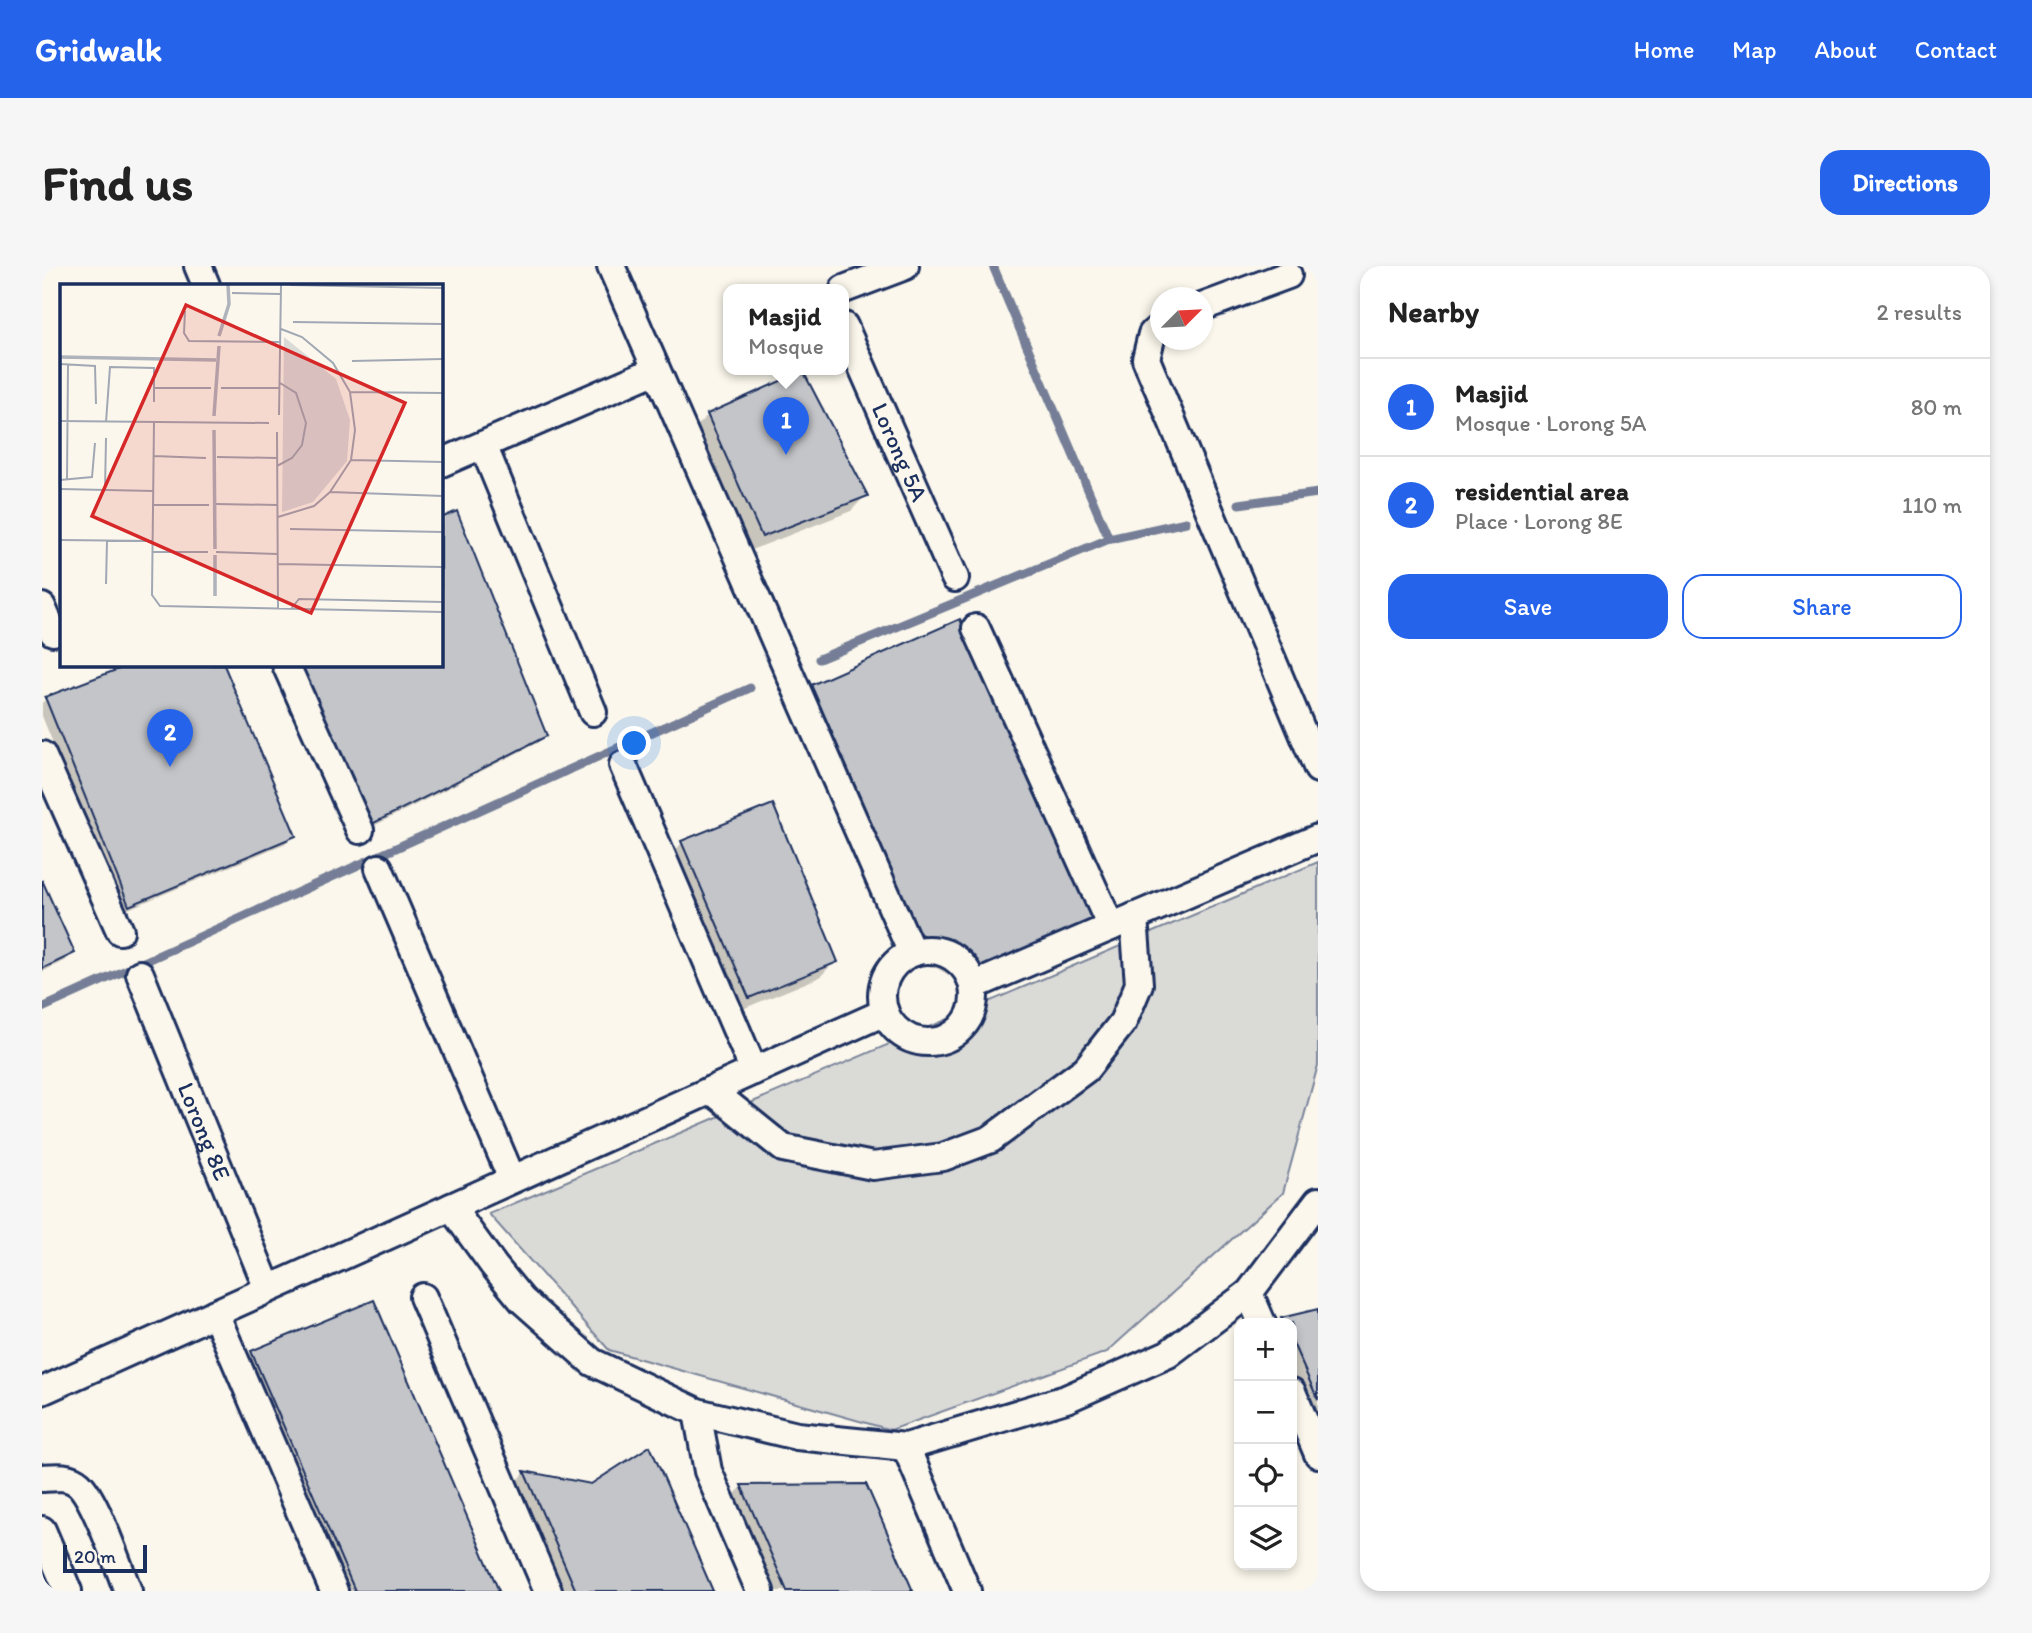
<!DOCTYPE html>
<html lang="en">
<head>
<meta charset="utf-8">
<style>
  body { margin:0; font-family:Itim,sans-serif; background:#f6f6f6; color:#222 }
  .controls { position:absolute; right:21px; bottom:21px; display:grid; overflow:hidden; border-radius:14px; box-shadow:0 4px 10px #0003 }
  .controls button { width:63px; height:63px; display:grid; place-items:center; padding:0; border:0; border-bottom:2px solid #e0e0e0; background:#fff; color:#222; font:35px sans-serif }
  .compass { position:absolute; left:1108px; top:21px; width:63px; height:63px; border-radius:50%; background:#fff; box-shadow:0 4px 10px #0003; rotate:66deg }
  .scale { position:absolute; left:21px; bottom:18px; width:84px; box-sizing:border-box; padding-left:7px; border:4px solid #1b2f5e; border-top:0; font-size:19px; line-height:24px; white-space:nowrap; color:#1b2f5e; -webkit-text-stroke:5px #fbf7ec; paint-order:stroke }
  .you { position:absolute; left:593px; top:478px; width:24px; height:24px; margin:-18px; border:5px solid #fff; border-radius:50%; background:#1a73e8; box-shadow:0 0 0 10px #1a73e833 }
  .badge { display:grid; place-items:center; width:46px; height:46px; border-radius:50%; background:#2563eb; color:#fff; font-size:23px; font-weight:700 }
  .pin { position:absolute; translate:-50% -58px; filter:drop-shadow(0 2px 4px #0008) }
  .pin::after { content:''; position:absolute; top:37px; width:24px; height:21px; background:inherit; clip-path:polygon(0 0,100% 0,50% 100%) }
  .popup { position:absolute; left:681px; top:18px; width:126px; height:91px; box-sizing:border-box; display:grid; place-content:center; border-radius:14px; background:#fff; filter:drop-shadow(0 2px 5px #0005); font-size:23px; white-space:nowrap; color:#767676 }
  .popup b { font-size:26px; color:#222 }
  .popup::after { content:''; position:absolute; left:50%; top:100%; margin-left:-14px; border:14px solid transparent; border-top-color:#fff }
  .list { margin:0; padding:0; list-style:none }
  h2 { display:flex; justify-content:space-between; align-items:center; height:91px; margin:0; padding:0 28px; font-size:30px }
  h2 small { font-size:23px; font-weight:400; color:#767676 }
  .list li { display:grid; grid-template-columns:46px 1fr auto; gap:21px; align-items:center; box-sizing:border-box; height:98px; padding:0 28px; border-top:2px solid #e0e0e0 }
  .list b { display:block; font-size:26px; white-space:nowrap }
  .list p { margin:0; font-size:23px; white-space:nowrap; color:#767676 }
  .list em { font-size:23px; font-style:normal; color:#767676 }
  .actions { display:flex; gap:14px; padding:21px 28px }
  .actions a { flex:1; padding:16px 0; border:2px solid #2563eb; border-radius:21px; text-align:center; font-size:24px; color:#2563eb }
  .actions .main { background:#2563eb; color:#fff }
  .icon { flex:none; width:38px; height:38px; fill:none; stroke:currentColor; stroke-width:2; stroke-linecap:round; stroke-linejoin:round }
  .map { position:relative; flex:none; width:1276px; height:1325px; overflow:hidden; border-radius:21px }
  header { display:flex; align-items:center; gap:42px; box-sizing:border-box; height:98px; padding:0 35px; background:#2563eb; color:#fff }
  header strong { font-size:33px }
  nav { display:flex; gap:38px; margin-inline-start:auto; font-size:24px }
  .intro { display:flex; align-items:center; justify-content:space-between; box-sizing:border-box; height:168px; padding:0 42px }
  h1 { margin:0; font-size:49px }
  .button { padding:18px 32px; border-radius:21px; background:#2563eb; color:#fff; font-size:24px; font-weight:700 }
  main { display:flex; gap:42px; padding:0 42px }
  aside { flex:1; background:#fff; border-radius:21px; box-shadow:0 4px 10px #0003 }
  .map>svg:first-child { display:block }
  .green { fill:#dadad7; stroke:#7a849a; stroke-width:2 }
  .shadow { fill:#0003 }
  .lines { fill:none; stroke-linecap:round; stroke-linejoin:round }
  .stream { stroke:#747e96; stroke-width:9 }
  .building { fill:#c3c5c9; stroke:#1b2f5e; stroke-width:2 }
  .street-casing { stroke:#1b2f5e; stroke-width:32 }
  .street { stroke:#fbf7ec; stroke-width:26 }
  .labels { text-anchor:middle; stroke-width:6; stroke-linejoin:round; paint-order:stroke }
  .street-label { font-size:24px; fill:#1b2f5e; stroke:#fbf7ec }
  .inset-river { fill:none; stroke:#afb3bb; stroke-width:3.5 }
  .inset-road { fill:none; stroke:#a1a7b3; stroke-width:2 }
  .view { fill:#d62828; fill-opacity:0.15; stroke:#d62828; stroke-width:3.5 }
  .inset-edge { fill:none; stroke:#1b2f5e; stroke-width:3.5 }
</style>
</head>
<body>
<header>
<strong>Gridwalk</strong>
<nav><a>Home</a><a>Map</a><a>About</a><a>Contact</a></nav>
</header>
<div class="intro"><h1>Find us</h1><a class="button">Directions</a></div>
<main>
<div class="map">
<svg width="1276" height="1325" viewBox="0 0 1276 1325">
  <rect width="100%" height="100%" fill="#fbf7ec"/>
  <filter id="ink" filterUnits="userSpaceOnUse"><feTurbulence type="fractalNoise" baseFrequency=".0143" numOctaves="2"/><feDisplacementMap in="SourceGraphic" scale="14" xChannelSelector="R" yChannelSelector="G"/><feConvolveMatrix kernelMatrix="1 2 1 2 8 2 1 2 1" color-interpolation-filters="sRGB"/></filter>
  <g filter="url(#ink)">
    <path class="green" d="M1276,596V799L1241,927L1065,1086L849,1164L567,1084L447,948Z"/>
    <g class="shadow">
      <path d="M666,149L824,229L809,245L704,286L650,165Z"/>
      <path d="M399,254L503,469L495,477L310,571L399,399Z"/>
      <path d="M92,399H180L252,569L244,577L79,646L0,450V437L4,433Z"/>
      <path d="M770,420L1048,654L1033,670L928,721L861,683L754,436Z"/>
      <path d="M640,577L793,695L778,711L691,747L625,593Z"/>
      <path d="M0,618L31,687L24,694L0,706Z"/>
      <path d="M1276,1045V1184L1250,1125V1057H1237L1240,1054Z"/>
      <path d="M210,1086L455,1325H291L195,1102Z"/>
      <path d="M483,1207L549,1220L669,1325H512L467,1222Z"/>
      <path d="M822,1219L869,1325H723L684,1236L700,1221Z"/>
    </g>
    <g class="lines">
      <g class="stream">
        <path d="M951,0L1067,273"/>
        <path d="M1197,238L1276,227"/>
        <path d="M777,393L1067,273L1144,256"/>
        <path d="M0,742L708,422"/>
      </g>
    </g>
    <g class="building">
      <path d="M761,105L826,230L720,271L665,148Z"/>
      <path d="M415,245L505,470L318,564L244,399H399V252Z"/>
      <path d="M918,353L1050,654L945,707L877,667L769,419Z"/>
      <path d="M87,399H182L254,570L87,640L3,431Z"/>
      <path d="M731,538L796,696L707,732L639,575Z"/>
      <path d="M0,614L33,687L0,703Z"/>
      <path d="M332,1034L457,1325H313L209,1085Z"/>
      <path d="M1276,1043V1134L1250,1075V1057H1242L1239,1052Z"/>
      <path d="M608,1180L671,1325H534L482,1205L549,1218Z"/>
      <path d="M824,1218L871,1325H745L699,1219Z"/>
    </g>
    <g class="lines">
      <defs>
        <g id="street">
          <path d="M156,0L164,19"/>
          <path d="M569,0L870,687"/>
          <path d="M802,23L863,0"/>
          <path d="M1160,41L1246,9"/>
          <path id="s1" d="M802,60L913,312"/>
          <path d="M1118,61L1110,68L1104,93L1276,503"/>
          <path d="M441,179L551,446"/>
          <path d="M399,197L614,104"/>
          <path d="M0,341L11,366"/>
          <path d="M934,362L1069,661"/>
          <path d="M244,399L318,564"/>
          <path d="M0,489L78,665"/>
          <path d="M581,499L712,805"/>
          <path d="M337,602L470,913"/>
          <circle cx="886" cy="730" r="46"/>
          <path id="s2" d="M98,708L226,1023"/>
          <path d="M931,720L1276,572"/>
          <path d="M669,824L741,882L831,900L901,891L949,873L1044,803L1081,756L1097,718L1092,651"/>
          <path d="M409,941L452,1000L480,1034L550,1096L655,1146L755,1170L864,1181L1024,1133L1126,1088L1207,1027L1276,935"/>
          <path d="M1207,1027L1220,1057"/>
          <path d="M381,1031L506,1325"/>
          <path d="M173,1047L292,1325"/>
          <path d="M0,1125L843,746"/>
          <path d="M1250,1126L1276,1188"/>
          <path d="M655,1146L666,1205L718,1325"/>
          <path d="M864,1181L925,1325"/>
          <path d="M0,1212C13,1211 27,1209 37,1218C54,1234 76,1300 86,1325"/>
          <path d="M0,1264L26,1325"/>
        </g>
      </defs>
      <use href="#street" class="street-casing"/>
      <use href="#street" class="street"/>
    </g>
  </g>
  <g class="labels">
    <g class="street-label">
      <text dy="8" stroke="none"><textPath href="#s1" startOffset="138">Lorong 5A</textPath></text>
      <text dy="8" stroke="none"><textPath href="#s2" startOffset="170">Lorong 8E</textPath></text>
    </g>
  </g>
  <g transform="translate(18 18)">
    <rect width="383" height="383" fill="#fbf7ec"/>
    <path d="M224,53L276,95L290,136L287,177L253,218L222,228Z" fill="#dadad7"/>
    <path class="inset-river" d="M159,52L169,20L168,1M0,73L156,76M154,132L159,62M154,146L155,265M155,271V312"/>
    <path class="inset-road" d="M230,1L383,4M172,9L221,10M125,27L124,49L129,57L220,58M233,38L383,40M292,77L383,75M0,80L35,82L36,120M95,104H151M161,104H220M290,108L383,109M219,131L221,1M0,137L209,139M46,138L50,83L94,84V118M94,138L92,311L100,322L383,328M217,148L218,324M94,172L146,174M157,173L217,174M291,176L383,178M217,182L232,174L242,161L246,139L236,109L220,99M0,196L32,193L35,159M7,196L8,80M0,205L94,207M45,206L46,154M270,208L383,212M156,220L217,221M93,221H149M218,233L254,222L270,208L291,176L295,146L290,108L273,79L242,53L221,45M230,245L383,248M0,256L93,257M93,268H148M156,268L218,270M218,280L383,283M46,300L47,257M231,325L239,315L383,318"/>
    <path class="view" d="M126,21L345,119L251,329L32,232Z"/>
    <rect width="383" height="383" class="inset-edge"/>
  </g>
</svg>
<div class="controls">
<button>+</button>
<button>−</button>
<button><svg class="icon" aria-label="locate" viewBox="0 0 24 24"><circle cx="12" cy="12" r="6"/><path d="M12 2v4M12 18v4M2 12h4M18 12h4"/></svg></button>
<button><svg class="icon" aria-label="layers" viewBox="0 0 24 24"><path d="M12 4l9 5-9 5-9-5zM3 14l9 5 9-5"/></svg></button>
</div>
<svg class="compass" viewBox="-18 -18 36 36"><path d="M0-13l5 13h-10z" fill="#e53935"/><path d="M0 13l5-13h-10z" fill="#767676"/></svg>
<div class="scale">20 m</div>
<div class="you"></div>
<div class="pin badge" style="left:744px;top:189px">1</div>
<div class="popup"><b>Masjid</b>Mosque</div>
<div class="pin badge" style="left:128px;top:501px">2</div>
</div>
<aside>
<h2>Nearby<small>2 results</small></h2>
<ul class="list">
<li><span class="badge">1</span><div><b>Masjid</b><p>Mosque · Lorong 5A</p></div><em>80 m</em></li>
<li><span class="badge">2</span><div><b>residential area</b><p>Place · Lorong 8E</p></div><em>110 m</em></li>
</ul>
<div class="actions"><a class="main">Save</a><a>Share</a></div>
</aside>
</main>
</body>
</html>
